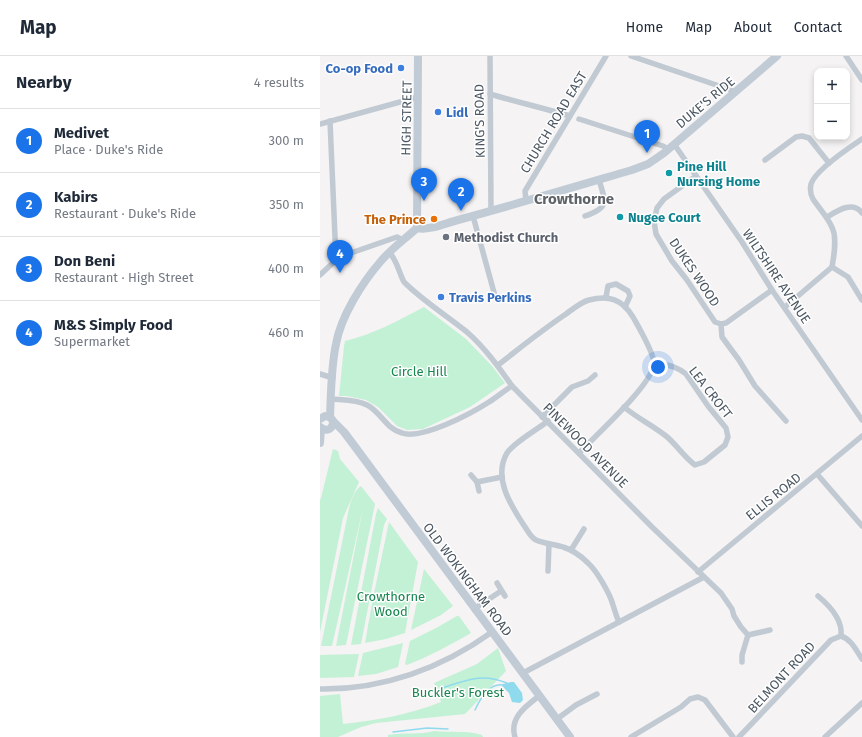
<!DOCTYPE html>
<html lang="en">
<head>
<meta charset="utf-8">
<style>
  body { margin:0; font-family:"Fira Sans",sans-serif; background:#f2f2f3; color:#1f2937 }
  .controls { position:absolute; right:12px; top:12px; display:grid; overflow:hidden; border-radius:8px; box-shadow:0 2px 6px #0003 }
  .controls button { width:36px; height:36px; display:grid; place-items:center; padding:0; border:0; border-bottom:1px solid #e0e1e3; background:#fff; color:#1f2937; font:20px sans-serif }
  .you { position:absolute; left:338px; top:311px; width:14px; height:14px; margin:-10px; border:3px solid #fff; border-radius:50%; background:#1a73e8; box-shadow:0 0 0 6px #1a73e833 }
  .badge { display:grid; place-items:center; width:26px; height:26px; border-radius:50%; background:#1a73e8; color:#fff; font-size:13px; font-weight:700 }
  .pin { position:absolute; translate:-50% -33px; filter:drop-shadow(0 1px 2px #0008) }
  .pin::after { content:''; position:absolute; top:21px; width:14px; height:12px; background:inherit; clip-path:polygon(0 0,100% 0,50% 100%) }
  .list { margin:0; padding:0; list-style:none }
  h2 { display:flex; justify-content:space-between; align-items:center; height:52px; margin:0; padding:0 16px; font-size:17px }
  h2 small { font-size:13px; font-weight:400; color:#747a83 }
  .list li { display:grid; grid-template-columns:26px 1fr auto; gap:12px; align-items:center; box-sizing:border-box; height:64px; padding:0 16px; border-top:1px solid #e0e1e3 }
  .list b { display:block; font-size:15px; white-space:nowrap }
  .list p { margin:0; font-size:13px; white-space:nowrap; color:#747a83 }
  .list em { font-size:13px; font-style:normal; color:#747a83 }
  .map { position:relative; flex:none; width:542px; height:681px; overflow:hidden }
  header { display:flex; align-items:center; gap:24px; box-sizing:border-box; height:56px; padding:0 20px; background:#fff; border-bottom:1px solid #e0e1e3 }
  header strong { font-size:19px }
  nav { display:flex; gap:22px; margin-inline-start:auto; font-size:14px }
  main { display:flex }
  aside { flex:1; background:#fff }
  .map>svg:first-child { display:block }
  .green { fill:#c3f1d5 }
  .water { fill:#90daee }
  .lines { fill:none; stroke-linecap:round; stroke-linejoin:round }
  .stream { stroke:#90daee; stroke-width:1.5 }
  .street { stroke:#c1cad2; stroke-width:5.5 }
  .secondary { stroke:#c1cbd6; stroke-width:8 }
  .shop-dot { fill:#3f7fe0; stroke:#fff; stroke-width:1.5 }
  .culture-dot { fill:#0f9aa8; stroke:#fff; stroke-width:1.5 }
  .food-dot { fill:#e8710a; stroke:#fff; stroke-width:1.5 }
  .worship-dot { fill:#6b7280; stroke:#fff; stroke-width:1.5 }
  .labels { text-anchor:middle; stroke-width:3; stroke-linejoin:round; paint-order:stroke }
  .shop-label { font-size:13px; font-weight:bold; fill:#366cbe; stroke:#fff; text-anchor:start }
  .street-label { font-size:13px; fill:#4a5661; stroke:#fff }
  .culture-label { font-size:13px; font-weight:bold; fill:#0d838f; stroke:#fff; text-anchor:start }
  .food-label { font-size:13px; font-weight:bold; fill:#c56008; stroke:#fff; text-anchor:end }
  .worship-label { font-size:13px; font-weight:bold; fill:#5b616d; stroke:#fff; text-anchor:start }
  .park-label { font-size:13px; fill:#17864f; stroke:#fff }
  .quarter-label { font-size:15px; font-weight:bold; fill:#5f6368; stroke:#fff }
</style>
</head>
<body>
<header>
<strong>Map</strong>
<nav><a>Home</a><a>Map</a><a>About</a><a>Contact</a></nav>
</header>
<main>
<aside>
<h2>Nearby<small>4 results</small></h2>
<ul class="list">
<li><span class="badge">1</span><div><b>Medivet</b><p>Place · Duke's Ride</p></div><em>300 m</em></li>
<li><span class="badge">2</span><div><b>Kabirs</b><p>Restaurant · Duke's Ride</p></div><em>350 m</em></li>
<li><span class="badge">3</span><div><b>Don Beni</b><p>Restaurant · High Street</p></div><em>400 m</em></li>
<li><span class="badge">4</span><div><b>M&amp;S Simply Food</b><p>Supermarket</p></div><em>460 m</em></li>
</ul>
</aside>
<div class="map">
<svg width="542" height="681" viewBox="0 0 542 681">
  <rect width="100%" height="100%" fill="#f5f3f3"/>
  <g class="green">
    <path d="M104,251L146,283L172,310L185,327L150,351L103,373L87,374L77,370L58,351L46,344L27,340H19L24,290L25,285C52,279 79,264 104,251Z"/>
    <path d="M13,393L18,395L20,403L39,426L23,462L0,576V444L1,442Z"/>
    <path d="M41,430L55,448L26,589L16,590L43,452L12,590H1L27,462C29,452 32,436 41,430Z"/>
    <path d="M58,452L67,463L64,469L41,588L31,589L56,458Z"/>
    <path d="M69,466L98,506L85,577L66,583L45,587L53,542Z"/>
    <path d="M104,513L133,550L121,559L91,574Z"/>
    <path d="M137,560H139L151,577C130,589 110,600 87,609L85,608L90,585L116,572Z"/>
    <path d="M83,587L78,611L56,618L38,620L43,597Z"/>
    <path d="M178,592L186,615L145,658L56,667L41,671L18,681H0V640L20,638L23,668C57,664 89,659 121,646L114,627L157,608Z"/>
    <path d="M39,598L34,621L0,622V599Z"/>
    <path d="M114,675C130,677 147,674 162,679L163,681H68V679C83,676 99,679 114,675Z"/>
  </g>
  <path class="water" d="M191,626H194L202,637L203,644L200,647L192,646L189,637L182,630L183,628Z"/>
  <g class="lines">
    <g class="stream">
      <path d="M119,633C145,625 160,616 187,627"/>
      <path d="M155,654C160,643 169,627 183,629"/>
      <path d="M73,676L107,672L128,673"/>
    </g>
    <g class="street">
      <path d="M170,0L171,155"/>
      <path d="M311,0L411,34L415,36"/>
      <path d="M526,0L542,24"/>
      <path d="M170,38C197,46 223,52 250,60"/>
      <path d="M259,63L343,90L348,93"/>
      <path d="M10,65L16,204"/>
      <path d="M0,68L98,41"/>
      <path d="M354,88L422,186L452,234L542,364"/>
      <path d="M445,104L476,81L482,80L489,82L509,107"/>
      <path d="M376,120L344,143L337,152L334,165L336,178L352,205L367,224L395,266L401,268L406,267L452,234"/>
      <path d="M206,144L205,135L286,0"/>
      <path d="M153,160L175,240"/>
      <path d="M265,160C289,152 286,146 279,124"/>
      <path d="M507,161C517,155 533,144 542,157"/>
      <path d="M69,196C77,204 79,217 84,226C103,245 126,259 147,276C165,292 178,310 192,330L332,471L401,537L412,553L414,560L421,571L428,579L422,599V606"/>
      <path d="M512,211L528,221L542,244"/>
      <path d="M0,219L16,204L25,199L77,181L83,184"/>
      <path d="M286,241L288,230L296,228L308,235L310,240L305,251"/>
      <path d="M465,251L512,211C514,199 516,189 514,177C511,164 500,154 493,143C490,138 490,133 491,128C495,115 530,91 542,83"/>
      <path d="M401,268L402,281L419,304L435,330L466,365"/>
      <path d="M178,309C200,292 222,274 246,258C253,253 261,246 269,244C289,239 302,243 313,261C318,270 335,299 334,308C332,329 275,380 259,397"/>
      <path d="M0,318L13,322"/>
      <path d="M11,343C22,344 36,343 47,349C61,356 66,373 82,377C102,384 152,357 169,346C177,341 184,335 192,330"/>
      <path d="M304,351C317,362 332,369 346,380C356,388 364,401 375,409L384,406L405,389L408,381L406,372L388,350L366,318C357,310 346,309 335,306"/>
      <path d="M222,361L252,331L268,325L275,319"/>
      <path d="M228,365C218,373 193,387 187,397C173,421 190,448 203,468C207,473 210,481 216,484C225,488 234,488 243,491C253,494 261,500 268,507C277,515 290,538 293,549C295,555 296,560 299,566"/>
      <path d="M497,418L542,470"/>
      <path d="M151,419L157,426L159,435"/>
      <path d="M157,426L182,421"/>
      <path d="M251,494L264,473"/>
      <path d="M228,515L229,488"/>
      <path d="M378,516L542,380"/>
      <path d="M177,527L185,540"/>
      <path d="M498,540C510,550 523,564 521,580"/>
      <path d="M154,553L181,535"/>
      <path d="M428,579L450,574"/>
      <path d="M521,580C531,583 536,594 542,603"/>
      <path d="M203,617L384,521"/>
      <path d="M0,633C63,634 122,612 172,576"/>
      <path d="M237,663L256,649L277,638"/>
      <path d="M195,681C189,662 206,650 219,640"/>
      <path d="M311,681L361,651L370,643L378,641L385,644L413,681"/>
      <path d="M419,681L511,584L521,580"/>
      <path d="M505,681L542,647"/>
    </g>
    <g class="secondary">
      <path d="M97,172C109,175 126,167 138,164C197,148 254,131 312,114L328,108L344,97L457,0"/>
      <path d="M97,172L98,0"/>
      <path d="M10,361C11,338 11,311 16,288C21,260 42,227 61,205C71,193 85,183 97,172"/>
      <path d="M0,363L5,360C20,361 11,381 0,371"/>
      <path d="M13,365L24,376L36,392L250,681"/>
      <path d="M0,387L1,372"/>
    </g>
  </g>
  <g class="shop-dot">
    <circle cx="81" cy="12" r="4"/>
    <circle cx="118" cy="56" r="4"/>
    <circle cx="121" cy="241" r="4"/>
  </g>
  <g class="culture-dot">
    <circle cx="349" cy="117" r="4"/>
    <circle cx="300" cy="161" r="4"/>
  </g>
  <circle class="food-dot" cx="114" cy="163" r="4"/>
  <circle class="worship-dot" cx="126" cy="181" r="4"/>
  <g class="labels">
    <g class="shop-label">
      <text x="73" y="17" text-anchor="end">Co-op Food</text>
      <text x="126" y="61">Lidl</text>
      <text x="129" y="246">Travis Perkins</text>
    </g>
    <g class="street-label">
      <text transform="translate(385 46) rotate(-40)" y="5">DUKE'S RIDE</text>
      <text transform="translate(86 62) rotate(-89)" y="5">HIGH STREET</text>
      <text transform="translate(159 65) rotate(-91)" y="5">KING'S ROAD</text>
      <text transform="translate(233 66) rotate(-59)" y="5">CHURCH ROAD EAST</text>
      <text transform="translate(375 216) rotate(56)" y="5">DUKES WOOD</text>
      <text transform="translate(457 220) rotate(56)" y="5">WILTSHIRE AVENUE</text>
      <text transform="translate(391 336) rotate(52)" y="5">LEA CROFT</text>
      <text transform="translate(266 389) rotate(45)" y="5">PINEWOOD AVENUE</text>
      <text transform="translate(453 440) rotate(-39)" y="5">ELLIS ROAD</text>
      <text transform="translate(148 523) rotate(53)" y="5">OLD WOKINGHAM ROAD</text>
      <text transform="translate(461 621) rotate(-47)" y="5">BELMONT ROAD</text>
    </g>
    <g class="culture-label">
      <text x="357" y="115">Pine Hill<tspan x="357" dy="15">Nursing Home</tspan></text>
      <text x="308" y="166">Nugee Court</text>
    </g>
    <g class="food-label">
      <text x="106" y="168">The Prince</text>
    </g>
    <g class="worship-label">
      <text x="134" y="186">Methodist Church</text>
    </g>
    <g class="park-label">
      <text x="99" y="320">Circle Hill</text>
      <text x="71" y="545">Crowthorne<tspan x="71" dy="15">Wood</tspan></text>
      <text x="138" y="641">Buckler's Forest</text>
    </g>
    <g class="quarter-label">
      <text x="254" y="148">Crowthorne</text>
    </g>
  </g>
</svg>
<div class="controls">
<button>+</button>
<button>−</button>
</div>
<div class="you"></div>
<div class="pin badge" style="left:327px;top:97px">1</div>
<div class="pin badge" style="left:141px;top:155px">2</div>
<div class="pin badge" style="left:104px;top:145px">3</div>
<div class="pin badge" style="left:20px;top:217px">4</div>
</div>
</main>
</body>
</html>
